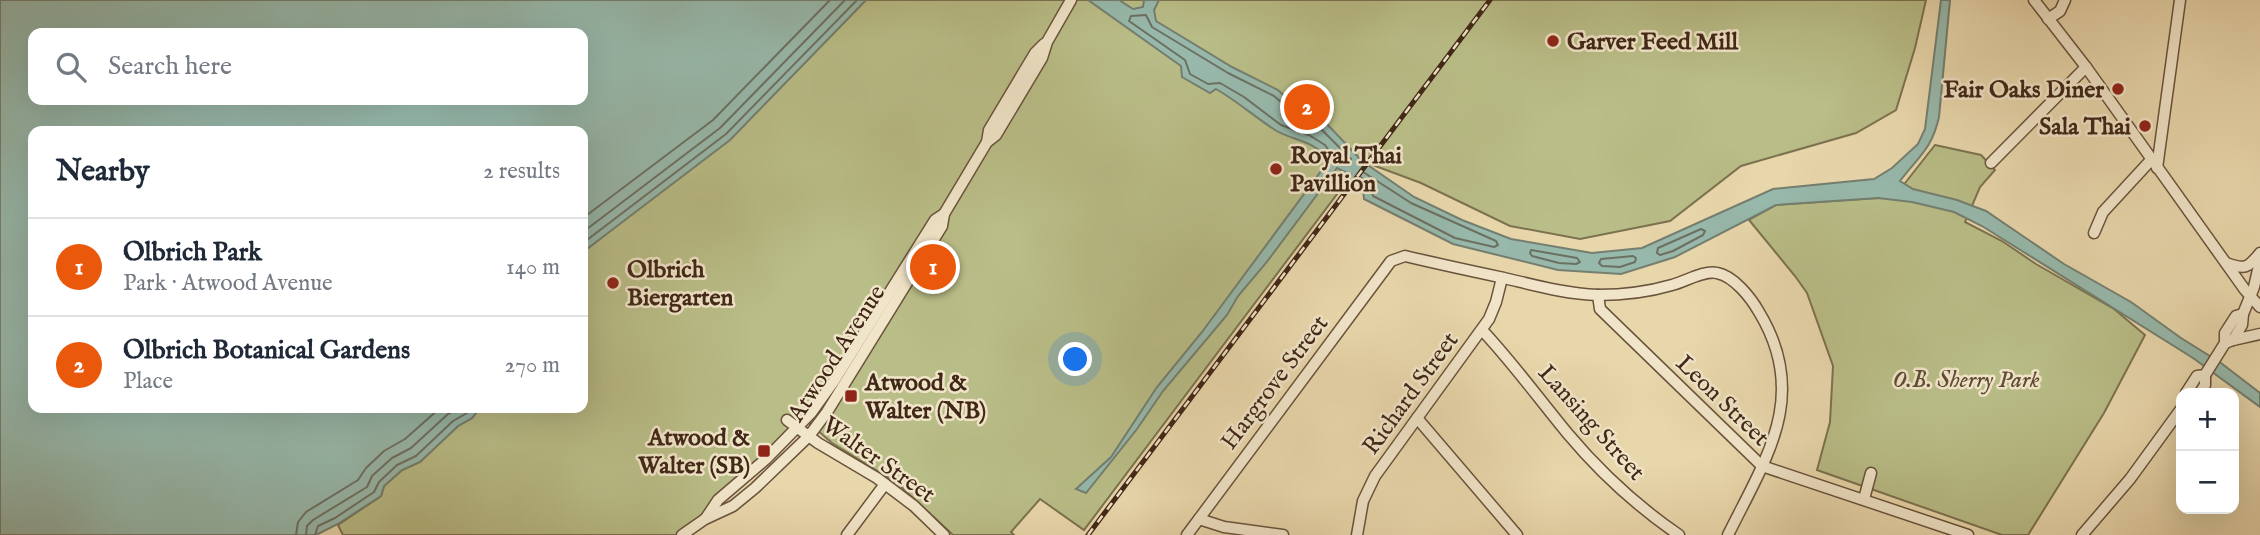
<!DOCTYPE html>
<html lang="en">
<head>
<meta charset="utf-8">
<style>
  body { margin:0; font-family:"IM FELL English",serif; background:#f6f6f7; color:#1f2937 }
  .controls { position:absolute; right:21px; bottom:21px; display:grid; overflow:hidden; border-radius:14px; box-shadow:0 7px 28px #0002 }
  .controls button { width:63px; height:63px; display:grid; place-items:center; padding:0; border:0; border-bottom:2px solid #e0e1e3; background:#fff; color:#1f2937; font:35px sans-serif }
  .you { position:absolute; left:1076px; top:360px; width:24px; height:24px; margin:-18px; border:5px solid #fff; border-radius:50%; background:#1a73e8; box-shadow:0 0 0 10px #1a73e833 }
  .badge { display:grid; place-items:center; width:46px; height:46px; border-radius:50%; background:#ea580c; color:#fff; font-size:23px; font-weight:700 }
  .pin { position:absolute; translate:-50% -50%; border:4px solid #fff; box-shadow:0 2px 7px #0006 }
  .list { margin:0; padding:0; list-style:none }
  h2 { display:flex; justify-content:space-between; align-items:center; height:91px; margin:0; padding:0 28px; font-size:30px }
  h2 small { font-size:23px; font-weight:400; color:#747a83 }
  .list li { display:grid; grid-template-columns:46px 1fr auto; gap:21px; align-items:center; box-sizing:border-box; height:98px; padding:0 28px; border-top:2px solid #e0e1e3 }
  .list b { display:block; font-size:26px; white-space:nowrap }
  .list p { margin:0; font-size:23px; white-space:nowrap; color:#747a83 }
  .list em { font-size:23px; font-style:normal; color:#747a83 }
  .icon { flex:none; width:38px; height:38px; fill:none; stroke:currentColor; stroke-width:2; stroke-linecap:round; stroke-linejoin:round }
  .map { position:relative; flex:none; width:2260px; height:535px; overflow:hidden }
  .search { position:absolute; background:#fff; box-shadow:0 7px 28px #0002; left:28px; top:28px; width:560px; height:77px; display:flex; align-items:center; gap:18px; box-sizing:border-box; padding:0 24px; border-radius:14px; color:#747a83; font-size:26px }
  .panel { position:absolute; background:#fff; box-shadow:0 7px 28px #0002; left:28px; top:126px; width:560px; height:287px; border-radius:14px }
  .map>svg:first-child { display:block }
  .green { fill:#b9bd87; stroke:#7c724f; stroke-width:2 }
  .water { fill:#97b9ac; stroke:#747f70; stroke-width:2; fill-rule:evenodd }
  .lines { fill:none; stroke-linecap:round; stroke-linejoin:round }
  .shore { stroke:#6c7062; stroke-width:2 }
  .minor-casing { stroke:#6a533c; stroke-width:13 }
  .minor { stroke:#f1e5c9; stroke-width:10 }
  .rail-casing { stroke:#402717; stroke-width:5 }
  .rail { stroke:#f1e5c9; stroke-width:2.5; stroke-dasharray:8; stroke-linecap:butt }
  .poi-dot { fill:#8f2418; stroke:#f1e5c9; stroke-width:2.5 }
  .labels { text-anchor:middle; stroke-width:5; stroke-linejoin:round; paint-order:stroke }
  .poi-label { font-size:24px; font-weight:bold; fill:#402717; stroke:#f1e5c9; text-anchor:start }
  .street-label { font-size:24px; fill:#402717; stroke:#f1e5c9 }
  .park-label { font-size:24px; font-style:italic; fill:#5e4c33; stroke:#f1e5c9 }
</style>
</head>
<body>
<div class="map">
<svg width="2260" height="535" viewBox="0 0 2260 535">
  <rect width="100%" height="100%" fill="#e9d7ac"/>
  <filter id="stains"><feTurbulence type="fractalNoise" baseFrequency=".00286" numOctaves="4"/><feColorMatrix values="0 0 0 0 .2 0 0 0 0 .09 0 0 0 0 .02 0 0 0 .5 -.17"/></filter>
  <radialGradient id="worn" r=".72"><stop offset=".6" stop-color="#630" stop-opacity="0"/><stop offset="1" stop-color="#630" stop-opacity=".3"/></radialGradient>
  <g class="green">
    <path d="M866,0H1926L1915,48L1896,110L1856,133L1741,166L1670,221L1580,239L1510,226L1421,183L1362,161L1084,530L1040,499L1011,532L1014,535H953L897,483L832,443L802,417L682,535H343L338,525L381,496L384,486L402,470L420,462L458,426L472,418L480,408H583V269L585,266L583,252L654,196L780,88Z"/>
    <path d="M1935,145L1981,155L1995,170L1980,187L1965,222L2002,241L2036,264L2114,309L2145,335L2104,413L2028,535H2002L1817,470L1830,422L1833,366L1807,293L1795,276L1749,220L1776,205L1878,198L1898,192Z"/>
  </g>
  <g class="water">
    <path d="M0,0H866L730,140L583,252V131H33V408H480L472,418L458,426L420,462L402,470L384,486L381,496L338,524L316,535H0ZM33,33H583V100H33Z"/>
    <path d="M1088,0H1119L1133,9L1143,7L1144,0H1159L1154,10L1156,21L1232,67L1278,90L1301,111L1327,124L1362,161L1414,197L1462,220L1511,239L1592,253L1642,248L1773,189L1874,179L1892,168L1918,144L1925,129L1941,0H1950L1939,117C1932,149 1918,157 1900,181L1913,189L1957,200L1986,211L2064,264L2131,302L2181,338L2221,363L2260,393V407L2193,358L1982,226L1954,212L1912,202L1878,198L1776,205L1675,257L1621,274L1558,270L1453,244L1364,199L1363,188L1349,178L1351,175L1337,168L1266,263L1238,296L1227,315L1163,391L1137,429L1086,493L1076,489L1111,457L1157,387L1202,332L1324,167L1327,159C1314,140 1293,141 1275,130C1255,117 1237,101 1216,89L1210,93L1182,77L1181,66Z"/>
  </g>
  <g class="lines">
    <g class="shore">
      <path d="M1146,15L1152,27L1228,73L1274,96L1297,116L1322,130L1351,159V163L1348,164L1335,160L1325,145L1309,135L1281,125L1244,97L1220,83L1208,84L1190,74L1185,60L1129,21L1131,16Z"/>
      <path d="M1360,170L1411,203L1496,241L1498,245L1494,247L1455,238L1373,196L1369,184L1358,175Z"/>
      <path d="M583,218L713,120L830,0"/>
      <path d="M1701,229L1705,231L1703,235L1673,251L1660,255L1657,253L1658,248Z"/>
      <path d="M583,232L720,128L845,0"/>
      <path d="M583,243L726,134L857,0"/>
      <path d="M1531,250L1577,258L1580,262L1576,264L1559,263L1532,256L1530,253Z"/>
      <path d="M1633,256L1636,258L1635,262L1620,267L1602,266L1599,263L1601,259Z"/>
      <path d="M296,535L298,522L306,512L358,480L366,468L384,451L405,439L440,408"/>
      <path d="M306,535L307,526L313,520L367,487L372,476L392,458L411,448L448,414L459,408"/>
      <path d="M315,535L318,526L335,518L374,492L379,482L397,465L416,456L453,421L467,413L471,408"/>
    </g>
    <defs>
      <g id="minor">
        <path d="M2034,0L2086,67L2245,290L2260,307"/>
        <path d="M2048,19L2060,11L2065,0"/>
        <path d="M987,142L989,130L1035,53L1044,44"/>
        <path d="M1991,163L2086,67"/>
        <path d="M2157,168L2180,0"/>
        <path d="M2094,233L2103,212L2151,160"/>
        <path d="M2226,263C2245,270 2248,268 2260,253"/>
        <path d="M1598,295L1600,309L1762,466L1968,535"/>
        <path d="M1482,330C1513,363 1539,399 1568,434C1600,472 1638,507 1679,535"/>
        <path d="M2233,340L2260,334"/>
        <path d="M2225,343L2233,340L2242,325L2243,314L2254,287L2260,261"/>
        <path d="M2186,393L2197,376L2205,375L2225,343V333L2236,316L2243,314"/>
        <path d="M2200,393L2205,385V375"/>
        <path d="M1417,418L1517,535"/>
        <path d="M787,420L818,443L877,478L914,506L944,535"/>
        <path d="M1864,499L1871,473"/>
        <path d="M706,518L718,500L766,459L811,413L834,381L935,220L944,214"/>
        <path d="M1199,519L1224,527L1283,535"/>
        <path d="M682,535L705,519L733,506L755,488L809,436L827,412L942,226L944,214L987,142L996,135L1042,58L1047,42L1071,0"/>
        <path d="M847,535L885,484"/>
        <path d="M1187,535L1391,261L1405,256C1438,264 1471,271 1504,278C1534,285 1566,294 1598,295C1622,295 1648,292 1672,285C1685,282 1703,270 1717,273C1734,276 1751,298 1759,312C1810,396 1766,458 1728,535"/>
        <path d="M1357,535L1363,501L1375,476L1489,319L1496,302L1502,278"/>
        <path d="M2082,535L2130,479L2181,409"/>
      </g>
    </defs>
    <use href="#minor" class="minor-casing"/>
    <use href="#minor" class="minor"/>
    <defs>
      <path id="rail" d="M1088,535L1490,0"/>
    </defs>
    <use href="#rail" class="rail-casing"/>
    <use href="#rail" class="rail"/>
  </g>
  <g class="poi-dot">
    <circle cx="1553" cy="41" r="7"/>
    <circle cx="2118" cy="89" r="7"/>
    <circle cx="2145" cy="126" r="7"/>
    <circle cx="1276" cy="169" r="7"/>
    <circle cx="613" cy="283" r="7"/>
    <rect x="844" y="389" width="14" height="14" rx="3.5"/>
    <rect x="757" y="444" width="14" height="14" rx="3.5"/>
  </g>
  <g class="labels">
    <g class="poi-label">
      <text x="1567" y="49">Garver Feed Mill</text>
      <text x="2104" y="97" text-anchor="end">Fair Oaks Diner</text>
      <text x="2131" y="134" text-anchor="end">Sala Thai</text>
      <text x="1290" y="163">Royal Thai<tspan x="1290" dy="28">Pavillion</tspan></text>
      <text x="627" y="277">Olbrich<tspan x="627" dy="28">Biergarten</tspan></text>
      <text x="865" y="390">Atwood &amp;<tspan x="865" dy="28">Walter (NB)</tspan></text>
      <text x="750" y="445" text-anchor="end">Atwood &amp;<tspan x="750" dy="28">Walter (SB)</tspan></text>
    </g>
    <g class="street-label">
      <text transform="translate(836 353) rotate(-57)" y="8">Atwood Avenue</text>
      <text transform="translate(1274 382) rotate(-53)" y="8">Hargrove Street</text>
      <text transform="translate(1410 393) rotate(-54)" y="8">Richard Street</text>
      <text transform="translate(1723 400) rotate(44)" y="8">Leon Street</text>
      <text transform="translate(1592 422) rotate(48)" y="8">Lansing Street</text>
      <text transform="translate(879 459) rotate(35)" y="8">Walter Street</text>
    </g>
    <g class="park-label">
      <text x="1966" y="387">O.B. Sherry Park</text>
    </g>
  </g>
  <rect width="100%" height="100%" filter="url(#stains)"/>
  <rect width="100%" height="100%" fill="url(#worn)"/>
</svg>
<div class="controls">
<button>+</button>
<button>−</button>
</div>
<div class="you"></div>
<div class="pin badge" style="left:933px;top:267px">1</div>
<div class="pin badge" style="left:1307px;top:107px">2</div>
<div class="search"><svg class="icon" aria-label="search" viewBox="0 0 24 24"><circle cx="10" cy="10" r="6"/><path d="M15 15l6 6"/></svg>Search here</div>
<section class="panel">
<h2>Nearby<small>2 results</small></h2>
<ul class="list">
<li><span class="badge">1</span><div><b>Olbrich Park</b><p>Park · Atwood Avenue</p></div><em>140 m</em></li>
<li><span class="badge">2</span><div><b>Olbrich Botanical Gardens</b><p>Place</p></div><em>270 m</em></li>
</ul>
</section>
</div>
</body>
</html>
